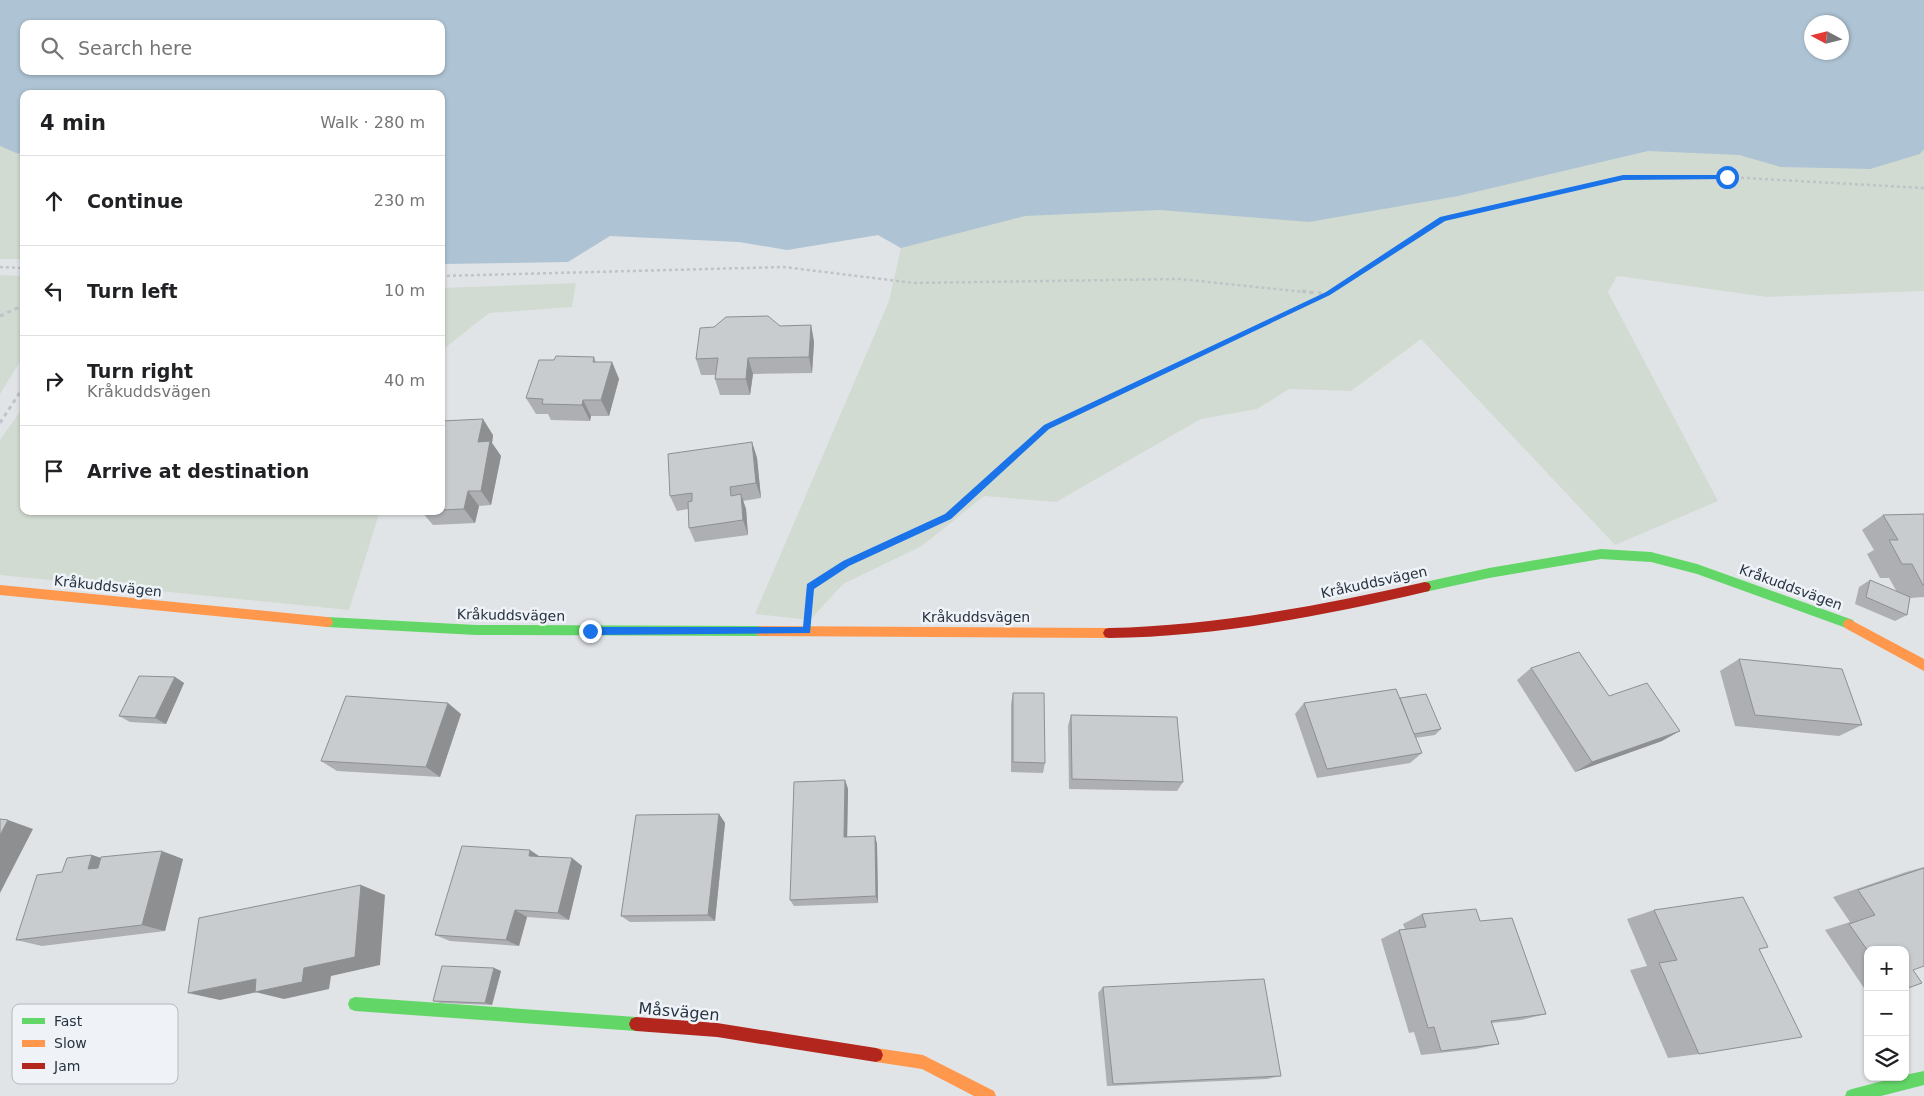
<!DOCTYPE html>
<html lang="en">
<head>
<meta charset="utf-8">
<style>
  body { margin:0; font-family:"DejaVu Sans",sans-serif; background:#f2f2f2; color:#202124 }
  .controls { position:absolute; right:15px; bottom:15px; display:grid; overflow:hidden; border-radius:10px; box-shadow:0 1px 4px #0004 }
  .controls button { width:45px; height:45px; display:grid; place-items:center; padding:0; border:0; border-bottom:1px solid #e0e0e0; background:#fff; color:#202124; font:25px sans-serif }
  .compass { position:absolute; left:1804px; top:15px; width:45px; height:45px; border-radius:50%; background:#fff; box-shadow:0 1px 4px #0004; rotate:277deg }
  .stop { position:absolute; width:15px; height:15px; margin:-11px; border:4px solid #1a73e8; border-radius:50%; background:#fff }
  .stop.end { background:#1a73e8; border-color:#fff; box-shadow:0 1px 5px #0008 }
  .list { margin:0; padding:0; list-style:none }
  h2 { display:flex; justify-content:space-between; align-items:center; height:65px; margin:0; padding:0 20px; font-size:21px }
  h2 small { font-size:16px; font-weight:400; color:#757577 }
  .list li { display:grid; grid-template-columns:32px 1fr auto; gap:15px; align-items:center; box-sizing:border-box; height:90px; padding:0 20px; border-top:1px solid #e0e0e0 }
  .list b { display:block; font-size:19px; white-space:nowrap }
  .list p { margin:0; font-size:16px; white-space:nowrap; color:#757577 }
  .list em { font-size:16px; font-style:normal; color:#757577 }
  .icon { flex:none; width:28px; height:28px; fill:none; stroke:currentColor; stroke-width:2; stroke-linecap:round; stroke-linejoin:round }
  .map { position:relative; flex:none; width:1924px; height:1096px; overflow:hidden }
  .search { position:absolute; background:#fff; box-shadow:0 1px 4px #0004; left:20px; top:20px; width:425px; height:55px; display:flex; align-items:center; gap:12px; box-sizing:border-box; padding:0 18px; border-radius:10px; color:#757577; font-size:19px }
  .panel { position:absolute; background:#fff; box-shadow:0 1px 4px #0004; left:20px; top:90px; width:425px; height:425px; border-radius:10px }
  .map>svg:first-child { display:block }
  .green { fill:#d2dbd2 }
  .water { fill:#aec3d3; fill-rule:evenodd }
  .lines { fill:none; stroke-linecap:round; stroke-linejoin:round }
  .path-far1 { stroke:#c0c3c7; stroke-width:2.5; stroke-dasharray:3 3; stroke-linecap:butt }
  .path { stroke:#c0c3c7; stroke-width:3; stroke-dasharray:4 4; stroke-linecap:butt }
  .fast { fill:#63d668; fill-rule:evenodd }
  .slow { fill:#ff974d; fill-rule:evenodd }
  .jam { fill:#b3261e; fill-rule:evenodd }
  .wall { fill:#adafb2 }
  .shaded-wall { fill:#8d8f91 }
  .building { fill:#c9cccf; stroke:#8d8f91 }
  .route { fill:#1a73e8 }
  .labels { text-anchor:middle; stroke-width:5; stroke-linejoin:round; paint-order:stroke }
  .street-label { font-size:14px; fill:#273341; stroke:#eff3f7 }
  .near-street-label { font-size:16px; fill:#273341; stroke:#eff3f7 }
  .key { fill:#eff3f7; stroke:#b3b9c0; stroke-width:1 }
  .key-label { font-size:14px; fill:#273341 }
</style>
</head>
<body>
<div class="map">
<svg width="1924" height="1096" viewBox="0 0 1924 1096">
  <rect width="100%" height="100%" fill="#e1e4e7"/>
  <g class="green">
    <path d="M1924,26V291L1767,297L1617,276L1608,292L1718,501L1615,545L1421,339L1351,391L1289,389L1257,409L1201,419L1056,502L984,496L922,546L843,584L810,620L755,614L889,301L901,248L878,235L787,250L814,180L1644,115Z"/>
    <path d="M0,89L24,94V259H0Z"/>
    <path d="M0,275L24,276V355L0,394Z"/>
    <path d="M576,283L572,307L489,313L441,351V288Z"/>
    <path d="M24,406V511H380L349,610L0,575V440Z"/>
  </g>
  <path class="water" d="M0,0H1924V149L1920,154L1870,169L1781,167L1739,155L1648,151L1458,196L1309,222L1160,210L1025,216L901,248L878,235L787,250L739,242L610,236L568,262L441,264V94H24V154L16,153L0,146ZM1812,22H1842V52H1812ZM24,24H441V71H24Z"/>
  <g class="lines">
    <g class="path-far1">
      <path d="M0,267L24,268"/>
      <path d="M441,276L784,267L914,283L1180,279L1314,293"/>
      <path d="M1330,293L1443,219L1623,177H1727L1924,188"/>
    </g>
    <g class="path">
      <path d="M1302,291L1328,294L1332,291"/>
      <path d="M0,316L24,305"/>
      <path d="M0,423L24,386"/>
      <path d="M809,598L810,587L846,563L948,517L1047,427L1326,295"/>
    </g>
    <g class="fast">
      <path d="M1601,549L1651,552L1697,564L1853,620L1855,624L1853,628L1849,629L1697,574L1651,562L1601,559L1489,578L1425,592L1421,591L1419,587L1421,583L1425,582L1489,568Z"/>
      <path d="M327,617L476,625L761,626L765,627L767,631L765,635L761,636L476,635L327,627L323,626L321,622L323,618Z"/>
      <path d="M355,997L636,1017L641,1019L643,1024L641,1029L636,1031L355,1011L350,1009L348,1004L350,999Z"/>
      <path d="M1924,1071V1085L1881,1096H1845L1847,1091L1852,1089L1898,1077H1905V1075Z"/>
    </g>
    <g class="slow">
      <path d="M0,585L327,617L331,618L333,622L331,626L327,627L0,595Z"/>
      <path d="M1849,619L1924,659V671L1845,628L1843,624L1845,620Z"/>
      <path d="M761,626L1109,628L1113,629L1115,633L1113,637L1109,638L761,636L757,635L755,631L757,627Z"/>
      <path d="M876,1048L923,1055L994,1091L996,1096H974L922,1069L876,1062L871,1060L869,1055L871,1050Z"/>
    </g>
    <g class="jam">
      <path d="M1425,582L1429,583L1431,587L1429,591L1425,592C1322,616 1215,637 1109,638L1105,637L1103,633L1105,629L1109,628C1215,626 1322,605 1425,582Z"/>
      <path d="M636,1017L717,1023L876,1048L881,1050L883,1055L881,1060L876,1062L717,1037L636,1031L631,1029L629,1024L631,1019Z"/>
    </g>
  </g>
  <g class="wall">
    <path d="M811,325L814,342L812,373L753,374L750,395H720L715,379L716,375H701L696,359L780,326Z"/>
    <path d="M594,357L596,362H612L619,379L609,416H591L590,421L551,420L548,414H536L526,398L554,360Z"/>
    <path d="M441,424L493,435L492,443L501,456L491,505L479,506L475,523L433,525L421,511H441Z"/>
    <path d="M752,442L757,458L761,498L743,501L746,509L748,535L695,542L689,528L688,509L677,511L670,496Z"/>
    <path d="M1924,514V597L1910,598L1907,615L1895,621L1855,604L1859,587L1870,580L1897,592L1889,578H1880L1867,554L1874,550L1862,530L1883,515Z"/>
    <path d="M1739,659L1862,725L1839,736L1735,726L1720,671Z"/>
    <path d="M1531,668L1662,741L1575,772L1517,680Z"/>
    <path d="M175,677L184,683L166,724L130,722L119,716Z"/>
    <path d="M1013,693L1045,763L1043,773L1011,772V704Z"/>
    <path d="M1400,698L1441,729L1435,735L1415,738L1422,753L1410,763L1317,778L1295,714L1304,703Z"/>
    <path d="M461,714L440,777L337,771L321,761Z"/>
    <path d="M1071,715L1183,782L1177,791L1069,789L1068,726Z"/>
    <path d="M845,780L848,789L847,837L875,836L877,844L878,903L794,906L790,900Z"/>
    <path d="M719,814L725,823L715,921L630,922L621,916Z"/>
    <path d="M92,855L101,858L183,859L165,931L42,946L16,940L62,872Z"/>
    <path d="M539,856L572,858L582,866L569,920L527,917L519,946L450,941L435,935Z"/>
    <path d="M1924,867V966L1868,950V994L1825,930L1850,922L1833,897L1906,872Z"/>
    <path d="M1654,910L1768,947L1759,949L1699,1054L1668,1058L1630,970L1647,966L1627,919Z"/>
    <path d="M1422,914L1480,921L1546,1014L1521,1020L1492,1023L1499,1044L1476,1049L1421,1055L1414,1032L1409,1033L1381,939L1399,930L1405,929L1403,924Z"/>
    <path d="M494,968L501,971L492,1005L441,1003L433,1001Z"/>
    <path d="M1103,987L1281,1076L1267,1079L1107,1086L1098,993Z"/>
  </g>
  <g class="shaded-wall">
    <path d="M811,325L814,342L812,373L809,357Z"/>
    <path d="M748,358L753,374L750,395L746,379Z"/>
    <path d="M612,362L619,379L609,416L601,400Z"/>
    <path d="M583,400L591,416L590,421L582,405Z"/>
    <path d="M483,419L493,435L492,443L501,456L491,505L481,491L478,442Z"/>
    <path d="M752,442L757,458L761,498L756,483Z"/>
    <path d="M468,491L479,506L475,523L464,509Z"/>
    <path d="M741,494L746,509L748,535L743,520Z"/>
    <path d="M175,677L184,683L166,724L155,718Z"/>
    <path d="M448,703L461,714L440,777L426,767Z"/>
    <path d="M1680,731L1662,741L1575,772L1592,762Z"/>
    <path d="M845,780L848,789L847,845L844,837Z"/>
    <path d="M719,814L725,823L715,921L708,915Z"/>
    <path d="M8,820L33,829L0,893V835Z"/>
    <path d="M875,836L877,844L878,903L876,896Z"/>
    <path d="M530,850L542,858L529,856Z"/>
    <path d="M162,851L183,859L165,931L142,925Z"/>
    <path d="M92,855L116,863L112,876L88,869Z"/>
    <path d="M572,858L582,866L569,920L558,913Z"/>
    <path d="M361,885L385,895L380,965L331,976L329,989L284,999L255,992L304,968Z"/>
    <path d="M515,910L527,917L519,946L506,940Z"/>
    <path d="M494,968L501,971L492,1005L485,1003Z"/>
    <path d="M256,979L285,986L220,1000L188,993Z"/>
  </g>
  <g class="building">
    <path d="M768,316L780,326L811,325L809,357L748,358L746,379H715L718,358L696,359L700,328L714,327L726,317Z"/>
    <path d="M556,356L594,357L593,362H612L601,400H583L582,405L542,404L543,399L526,398L539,360H554Z"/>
    <path d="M483,419L478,442L490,441L481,491H468L464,509L441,510L442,421Z"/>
    <path d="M752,442L756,483L730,487L731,496L741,494L743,520L689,528L688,502L692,501V493L670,496L668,454Z"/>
    <path d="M1924,514V585H1923L1912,564H1902L1889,540H1898L1883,515Z"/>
    <path d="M1870,580L1910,597L1907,615L1866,597Z"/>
    <path d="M1579,652L1609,696L1647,683L1680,731L1592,762L1531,668Z"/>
    <path d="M1739,659L1842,669L1862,725L1755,715Z"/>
    <path d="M139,676L175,677L155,718L119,716Z"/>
    <path d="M1396,689L1422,753L1327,769L1304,703Z"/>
    <path d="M1013,693H1044L1045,763L1013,762Z"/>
    <path d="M1426,694L1441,729L1414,734L1400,698Z"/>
    <path d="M346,696L448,703L426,767L321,761Z"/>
    <path d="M1071,715L1177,717L1183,782L1072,779Z"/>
    <path d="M845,780L844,837L875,836L876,896L790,900L794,782Z"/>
    <path d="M719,814L708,915L621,916L636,815Z"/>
    <path d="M0,819L8,820L0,835Z"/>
    <path d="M462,846L530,850L529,856L572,858L558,913L515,910L506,940L435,935Z"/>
    <path d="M162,851L142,925L16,940L37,875L62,872L67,858L92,855L88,869L98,868L101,857Z"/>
    <path d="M1924,868V966L1913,970L1922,983L1905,989V950H1868V951L1849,924L1875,915L1858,890Z"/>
    <path d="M361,885L355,957L304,968L302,982L255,992L256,979L188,993L199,918Z"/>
    <path d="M1743,897L1768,947L1759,949L1802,1037L1699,1054L1659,963L1677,960L1654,910Z"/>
    <path d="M1476,909L1480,921L1512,918L1546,1014L1491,1021L1499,1044L1441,1051L1434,1027L1428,1028L1399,930L1426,927L1422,914Z"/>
    <path d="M442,966L494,968L485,1003L433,1001Z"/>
    <path d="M1264,979L1281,1076L1113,1084L1103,987Z"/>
  </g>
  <path class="route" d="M1623,175H1727L1730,177L1727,179L1623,180L1445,221L1330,295L1049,429L951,519L849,566L814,589L810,633L590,635L586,631L590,627H803L807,584L843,561L945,514L1044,425L1326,292L1440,217Z"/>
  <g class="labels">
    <g class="street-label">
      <text transform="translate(1374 582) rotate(-12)" y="5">Kråkuddsvägen</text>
      <text transform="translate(108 586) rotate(6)" y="5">Kråkuddsvägen</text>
      <text transform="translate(1791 587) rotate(20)" y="5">Kråkuddsvägen</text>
      <text transform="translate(511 615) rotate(1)" y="5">Kråkuddsvägen</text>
      <text x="976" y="622">Kråkuddsvägen</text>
    </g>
    <g class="near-street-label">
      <text transform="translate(679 1011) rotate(5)" y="6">Måsvägen</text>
    </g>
  </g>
  <rect x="12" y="1004" width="166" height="80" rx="8" class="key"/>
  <rect x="22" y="1018" width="23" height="6" fill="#63d668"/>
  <rect x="22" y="1040" width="23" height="7" fill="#ff974d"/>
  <rect x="22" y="1063" width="23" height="6" fill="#b3261e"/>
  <g class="key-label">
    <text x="54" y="1026">Fast</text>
    <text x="54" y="1048">Slow</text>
    <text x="54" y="1071">Jam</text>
  </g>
</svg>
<div class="controls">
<button>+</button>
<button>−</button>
<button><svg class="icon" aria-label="layers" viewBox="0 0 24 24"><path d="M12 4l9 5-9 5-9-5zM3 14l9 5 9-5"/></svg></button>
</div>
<svg class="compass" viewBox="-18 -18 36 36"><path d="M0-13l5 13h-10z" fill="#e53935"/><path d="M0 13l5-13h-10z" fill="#757577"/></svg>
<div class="stop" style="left:1727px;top:177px"></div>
<div class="stop end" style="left:590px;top:631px"></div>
<div class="search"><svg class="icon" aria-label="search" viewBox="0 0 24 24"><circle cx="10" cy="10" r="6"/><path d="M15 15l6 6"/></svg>Search here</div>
<section class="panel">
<h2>4 min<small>Walk · 280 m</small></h2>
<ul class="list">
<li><svg class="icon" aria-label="ahead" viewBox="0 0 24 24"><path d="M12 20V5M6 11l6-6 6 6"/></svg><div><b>Continue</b></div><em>230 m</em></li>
<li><svg class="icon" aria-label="left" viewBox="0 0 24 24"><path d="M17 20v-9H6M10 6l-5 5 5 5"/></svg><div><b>Turn left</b></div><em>10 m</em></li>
<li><svg class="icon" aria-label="right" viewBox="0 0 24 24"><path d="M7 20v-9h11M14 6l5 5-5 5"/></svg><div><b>Turn right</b><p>Kråkuddsvägen</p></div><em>40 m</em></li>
<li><svg class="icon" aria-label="arrive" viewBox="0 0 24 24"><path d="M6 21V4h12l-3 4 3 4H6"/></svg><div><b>Arrive at destination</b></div></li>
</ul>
</section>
</div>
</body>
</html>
